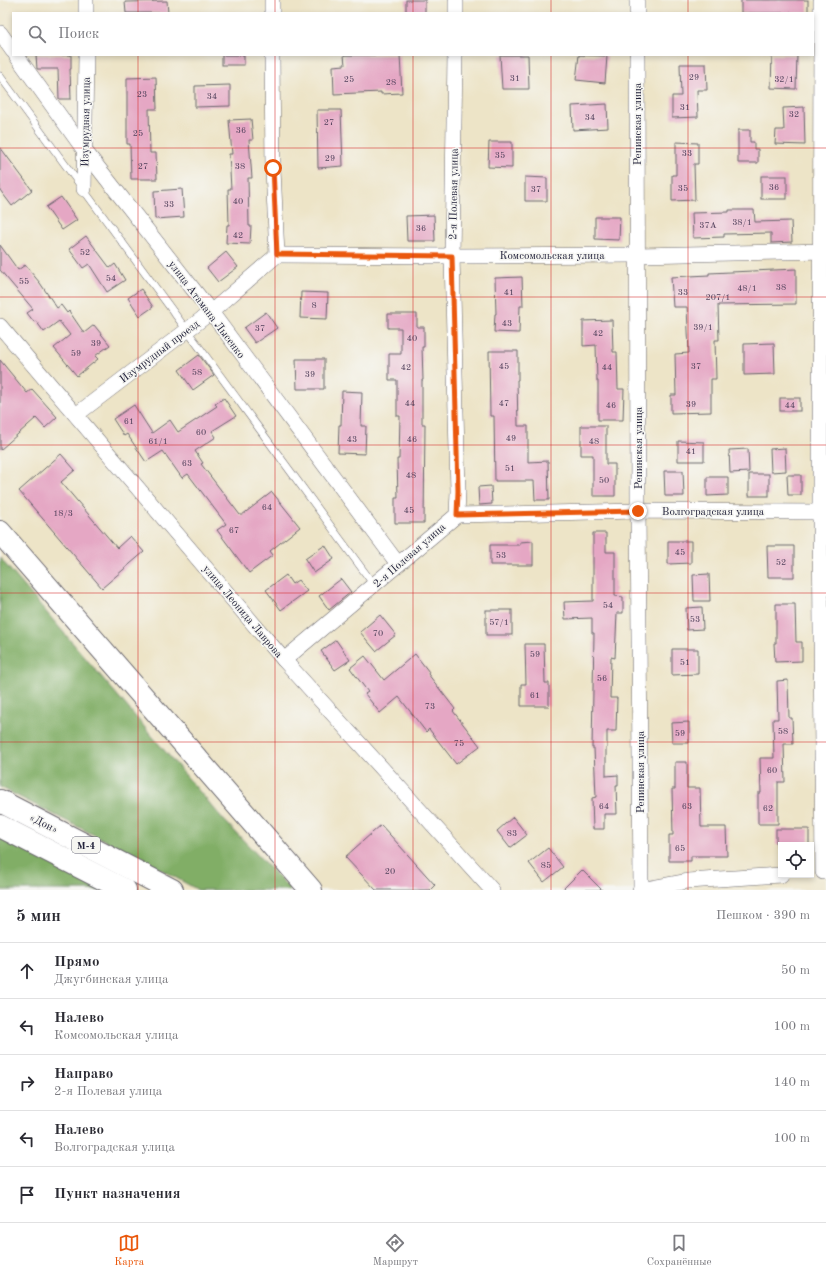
<!DOCTYPE html>
<html lang="ru">
<head>
<meta charset="utf-8">
<style>
  body { margin:0; font-family:"Old Standard TT",serif; background:#f7f7f7; color:#2b2b33 }
  .controls { position:absolute; right:12px; bottom:12px; display:grid; overflow:hidden; border-radius:0px; box-shadow:0 2px 6px #0003 }
  .controls button { width:36px; height:36px; display:grid; place-items:center; padding:0; border:0; border-bottom:1px solid #e1e1e2; background:#fff; color:#2b2b33; font:20px sans-serif }
  .stop { position:absolute; width:12px; height:12px; margin:-9px; border:3px solid #ea580c; border-radius:50%; background:#fff }
  .stop.end { background:#ea580c; border-color:#fff; box-shadow:0 1px 4px #0008 }
  .list { margin:0; padding:0; list-style:none }
  h2 { display:flex; justify-content:space-between; align-items:center; height:52px; margin:0; padding:0 16px; font-size:17px }
  h2 small { font-size:13px; font-weight:400; color:#7c7c81 }
  .list li { display:grid; grid-template-columns:26px 1fr auto; gap:12px; align-items:center; box-sizing:border-box; height:56px; padding:0 16px; border-top:1px solid #e1e1e2 }
  .list b { display:block; font-size:15px; white-space:nowrap }
  .list p { margin:0; font-size:13px; white-space:nowrap; color:#7c7c81 }
  .list em { font-size:13px; font-style:normal; color:#7c7c81 }
  .icon { flex:none; width:22px; height:22px; fill:none; stroke:currentColor; stroke-width:2; stroke-linecap:round; stroke-linejoin:round }
  .map { position:relative; flex:none; width:826px; height:890px; overflow:hidden }
  .search { position:absolute; background:#fff; box-shadow:0 2px 6px #0003; left:12px; right:12px; top:12px; height:44px; display:flex; align-items:center; gap:10px; box-sizing:border-box; padding:0 14px; border-radius:0px; color:#7c7c81; font-size:15px }
  .sheet { height:332px; background:#fff }
  nav { display:flex; justify-content:space-around; align-items:center; box-sizing:border-box; height:56px; border-top:1px solid #e1e1e2; background:#fff; font-size:11px; color:#7c7c81 }
  nav a { display:grid; justify-items:center; gap:2px }
  nav .on { color:#ea580c }
  .map>svg:first-child { display:block }
  .forest { fill:#81ae66; stroke:#526850 }
  .building { fill:#e5a7c4 }
  .lines { fill:none; stroke-linecap:round; stroke-linejoin:round }
  .service-casing { stroke:#69666c; stroke-width:8 }
  .minor-casing { stroke:#69666c; stroke-width:16 }
  .primary-casing { stroke:#69666c; stroke-width:24 }
  .trunk-casing { stroke:#69666c; stroke-width:24 }
  .service { stroke:#fff; stroke-width:7 }
  .minor { stroke:#fff; stroke-width:15 }
  .primary { stroke:#fff; stroke-width:22 }
  .trunk { stroke:#fff; stroke-width:22 }
  .route { stroke:#ea580c; stroke-width:5 }
  .grid { fill:none; stroke:#d62828; stroke-width:1; stroke-opacity:0.55 }
  .labels { text-anchor:middle; stroke-width:3; stroke-linejoin:round; paint-order:stroke }
  .number-label { font-size:9px; fill:#53435d }
  .shield { fill:#f6f6f2; stroke:#626272; stroke-width:1 }
  .shield-label { font-size:10px; font-weight:bold; fill:#22223b }
  .street-label { font-size:11px; fill:#22223b; stroke:#f6f6f2 }
</style>
</head>
<body>
<div class="map">
<svg width="826" height="890" viewBox="0 0 826 890">
  <rect width="100%" height="100%" fill="#f6f6f2"/>
  <filter id="ink" filterUnits="userSpaceOnUse"><feTurbulence type="fractalNoise" baseFrequency=".025" numOctaves="2"/><feDisplacementMap in="SourceGraphic" scale="8" xChannelSelector="R" yChannelSelector="G"/><feConvolveMatrix kernelMatrix="1 2 1 2 8 2 1 2 1" color-interpolation-filters="sRGB"/></filter>
  <filter id="wash" filterUnits="userSpaceOnUse"><feTurbulence type="fractalNoise" baseFrequency=".012" numOctaves="4" result="noise"/><feDisplacementMap in="SourceGraphic" scale="16" xChannelSelector="R" yChannelSelector="G"/><feGaussianBlur stdDeviation="0.9" result="paint"/><feColorMatrix in="noise" values="0 0 0 0 0 0 0 0 0 0 0 0 0 0 0 0 0 1.4 0 .05"/><feComposite in="paint" operator="in"/></filter>
  <g filter="url(#wash)">
    <rect width="100%" height="100%" fill="#ede4c7"/>
    <g class="forest">
      <path d="M0,558L223,819L291,890H198L151,864L0,787Z"/>
      <path d="M0,836L107,890H0Z"/>
    </g>
    <g id="blocks">
      <g class="building">
        <rect x="406" y="0" width="19" height="13"/>
        <rect x="741" y="0" width="67" height="13"/>
        <path d="M167,1L168,13H126L125,2Z"/>
        <path d="M36,55H71V69H70L71,99H59L58,69H37Z"/>
        <rect x="222" y="55" width="22" height="10"/>
        <path d="M344,55H400L402,93L381,94V92L334,94L333,66L345,65Z"/>
        <path d="M500,55H528L529,89H502Z"/>
        <path d="M579,55L607,56L605,83L576,80Z"/>
        <path d="M772,55H797L796,89L771,88Z"/>
        <path d="M680,64H706L707,90H697L698,117L672,118V96H681Z"/>
        <path d="M156,77L157,109H149L150,153H156L157,179H131L130,144H127V78Z"/>
        <path d="M230,85V106L195,107V86Z"/>
        <path d="M607,104L608,128L573,130L572,106Z"/>
        <path d="M804,107L805,145L775,144L776,130H784L783,108Z"/>
        <path d="M317,110H341L343,166L318,168Z"/>
        <path d="M251,119L253,140H249L252,178H248L249,226H251L250,244L226,243L227,225H229L228,189H231L229,154H232L229,120Z"/>
        <path d="M738,130H750V142H754V149H758V163H738Z"/>
        <path d="M489,142H512V168L488,167Z"/>
        <path d="M676,142L698,143V164H694L695,200L672,201V175H676Z"/>
        <path d="M0,147L32,190L12,206L0,190Z"/>
        <rect x="761" y="176" width="26" height="23"/>
        <path d="M525,177L547,178V201H525Z"/>
        <path d="M182,189L184,217L155,219L154,191Z"/>
        <path d="M61,197L77,220L62,230L46,207Z"/>
        <path d="M729,210H754L755,222L791,221L792,242L771,243V233L724,234V237L693,238L692,213L729,212Z"/>
        <path d="M434,215L435,241H407L406,216Z"/>
        <path d="M595,217H620L619,240L595,239Z"/>
        <path d="M86,236L110,268L115,264L125,280L107,292L89,264L83,268L69,249Z"/>
        <path d="M0,245L18,270L25,265L40,283L57,308L61,305L67,313L69,311L84,333L94,325L110,345L95,356L98,359L77,376L54,348L70,335L59,321L44,332L36,321L34,322L27,313L33,309L0,270Z"/>
        <path d="M226,252L238,267L218,282L207,268Z"/>
        <path d="M796,269V304L718,305L719,340H715L716,379H711V412L671,413V395H676L675,354L689,353L687,307H673L671,277L709,275V273Z"/>
        <path d="M522,277L523,306H520L519,333L494,332L495,314H496L495,278Z"/>
        <path d="M141,289L153,307L140,316L128,298Z"/>
        <path d="M301,292L328,293L327,319L300,318Z"/>
        <path d="M266,312L277,328L255,343L244,328Z"/>
        <path d="M388,314H417V327H424V347H422L423,380H422V424H425L424,523H395V498H398L397,459H399L400,416H397V380H389V354H401V328H388Z"/>
        <path d="M612,320L613,352H617L618,389H624L623,420H598V381H597L596,345L583,346V321Z"/>
        <path d="M774,343L775,374L744,375V344Z"/>
        <path d="M489,351H518V380H517L518,426H528V462L548,461L549,500H535L534,481H495L494,416H490Z"/>
        <path d="M199,355L214,375L193,390L179,370Z"/>
        <path d="M296,359H324V389H297Z"/>
        <path d="M0,360L27,393L32,389L57,417L45,428L36,418L0,450Z"/>
        <path d="M342,391L362,392L361,426H366L365,454L338,453L339,425H341Z"/>
        <path d="M224,398L236,416L212,431L216,437L195,451L203,463L201,464L240,515H242L272,492L300,527L270,551L273,555L249,573L217,530L226,524L188,474L182,478L163,451L146,462L127,434L124,436L113,419L134,405L152,433L170,420L178,432L217,406L215,404Z"/>
        <rect x="780" y="398" width="20" height="13"/>
        <path d="M581,426H606V464H615V496H593V455H581Z"/>
        <path d="M678,441L704,442V461H678Z"/>
        <path d="M785,448L786,471L771,472L770,449Z"/>
        <path d="M748,449L749,472L730,473L729,450Z"/>
        <path d="M61,454L75,470L61,482L117,548L130,536L144,552L102,588L19,491Z"/>
        <path d="M664,471H683L684,496H665Z"/>
        <rect x="749" y="474" width="20" height="22"/>
        <path d="M787,475H801V495H788Z"/>
        <path d="M707,477H728V495L707,496Z"/>
        <path d="M491,486L492,504L479,505L478,487Z"/>
        <path d="M593,533H606V552H615V596L623,597V613H617L615,658L611,657L610,698H617L616,731H607V748H606V776L618,775V785H616L617,814H604V829H593L592,798L596,797L594,748H592L594,633H592V618L565,619L564,602L593,601Z"/>
        <path d="M533,541V565H490V545H520V542Z"/>
        <path d="M668,541H691V563L668,564Z"/>
        <path d="M325,545L334,559L314,573L305,559Z"/>
        <path d="M767,546H794V577H768Z"/>
        <path d="M709,574L710,601H694L693,575Z"/>
        <path d="M286,575L292,584L298,580L307,591L281,610L266,590Z"/>
        <path d="M341,579L351,592L329,610L319,596Z"/>
        <path d="M776,604H795L796,642H802V661L775,662L774,643H776Z"/>
        <path d="M702,607L703,629L687,630L686,608Z"/>
        <rect x="486" y="610" width="26" height="25"/>
        <path d="M380,615L396,635L376,651L360,632Z"/>
        <path d="M336,640L350,660L335,670L321,651Z"/>
        <path d="M525,644H544L545,683H549V706H521V684H526Z"/>
        <path d="M672,649H698V674L672,675Z"/>
        <path d="M415,654L429,672L428,674L455,709L453,711L480,746L456,764L429,729L426,732L399,697L380,713L365,694L368,692L350,668L365,656L384,680Z"/>
        <path d="M788,680L789,718H792L793,744H784L785,782H778V824H758V793H761L760,758H774L773,719H778L777,681Z"/>
        <path d="M689,722V743H672L671,723Z"/>
        <path d="M675,762H687V788H700L701,827H726L727,856H691V861H669V835H673L672,789H675Z"/>
        <path d="M513,817L527,835L510,848L497,831Z"/>
        <path d="M381,825L435,885L430,890H376L345,857Z"/>
        <rect x="776" y="829" width="33" height="16"/>
        <path d="M548,848L563,867L544,882L529,863Z"/>
        <path d="M582,870L602,890H562Z"/>
      </g>
    </g>
  </g>
  <g filter="url(#ink)">
    <use href="#blocks" fill-opacity="0" stroke="#69666c" stroke-width="1"/>
    <g class="lines">
      <defs>
        <path id="service" d="M0,76L374,585"/>
        <g id="minor">
          <path d="M272,0V13"/>
          <path d="M637,0V13"/>
          <path d="M821,0L820,512L823,872"/>
          <path d="M86,13V0"/>
          <path d="M456,13V0"/>
          <path d="M0,33L13,51"/>
          <path d="M16,55L85,151L211,312L398,564"/>
          <path d="M272,55L273,169L277,255"/>
          <path d="M637,55L638,511L641,889"/>
          <path d="M84,189L86,55"/>
          <path d="M277,255L452,256L638,255L826,251"/>
          <path d="M0,326L284,660L492,890"/>
          <path d="M76,415L211,312L277,255"/>
          <path d="M457,515L638,511L826,512"/>
          <path d="M284,660L457,515L458,491L452,256L455,55"/>
          <path d="M640,890L688,881L781,875"/>
        </g>
        <path id="primary" d="M0,532L311,890"/>
        <g id="trunk">
          <path d="M0,801L172,890"/>
          <path d="M0,826L125,890"/>
        </g>
      </defs>
      <use href="#service" class="service-casing"/>
      <use href="#minor" class="minor-casing"/>
      <use href="#primary" class="primary-casing"/>
      <use href="#trunk" class="trunk-casing"/>
      <use href="#service" class="service"/>
      <use href="#minor" class="minor"/>
      <use href="#primary" class="primary"/>
      <use href="#trunk" class="trunk"/>
    </g>
  </g>
  <g class="lines" filter="url(#ink)">
    <path class="route" d="M273,168L277,254L452,256L458,491L457,515L638,511"/>
  </g>
  <path class="grid" d="M138,0V13M275,0V13M413,0V13M551,0V13M688,0V13M138,55V890M275,55V890M413,55V890M551,55V890M688,55V890M0,148H826M0,297H826M0,445H826M0,593H826M0,742H826"/>
  <g class="labels">
    <g class="number-label">
      <text x="694" y="80">29</text>
      <text x="515" y="81">31</text>
      <text x="349" y="82">25</text>
      <text x="784" y="82">32/1</text>
      <text x="391" y="85">28</text>
      <text x="142" y="97">23</text>
      <text x="212" y="99">34</text>
      <text x="685" y="110">31</text>
      <text x="794" y="117">32</text>
      <text x="590" y="120">34</text>
      <text x="329" y="125">27</text>
      <text x="241" y="133">36</text>
      <text x="138" y="136">25</text>
      <text x="687" y="156">33</text>
      <text x="500" y="158">35</text>
      <text x="330" y="161">29</text>
      <text x="143" y="169">27</text>
      <text x="240" y="169">38</text>
      <text x="774" y="190">36</text>
      <text x="683" y="191">35</text>
      <text x="536" y="192">37</text>
      <text x="238" y="204">40</text>
      <text x="169" y="207">33</text>
      <text x="742" y="225">38/1</text>
      <text x="708" y="228">37А</text>
      <text x="421" y="231">36</text>
      <text x="238" y="238">42</text>
      <text x="85" y="255">52</text>
      <text x="111" y="281">54</text>
      <text x="24" y="284">55</text>
      <text x="781" y="290">38</text>
      <text x="747" y="291">48/1</text>
      <text x="509" y="295">41</text>
      <text x="683" y="295">33</text>
      <text x="718" y="300">207/1</text>
      <text x="314" y="308">8</text>
      <text x="507" y="326">43</text>
      <text x="703" y="330">39/1</text>
      <text x="260" y="331">37</text>
      <text x="598" y="336">42</text>
      <text x="412" y="341">40</text>
      <text x="96" y="346">39</text>
      <text x="76" y="356">59</text>
      <text x="504" y="369">45</text>
      <text x="696" y="369">37</text>
      <text x="406" y="370">42</text>
      <text x="607" y="370">44</text>
      <text x="197" y="375">58</text>
      <text x="310" y="377">39</text>
      <text x="410" y="406">44</text>
      <text x="504" y="406">47</text>
      <text x="691" y="407">39</text>
      <text x="611" y="408">46</text>
      <text x="790" y="408">44</text>
      <text x="129" y="424">61</text>
      <text x="201" y="435">60</text>
      <text x="511" y="441">49</text>
      <text x="352" y="442">43</text>
      <text x="412" y="442">46</text>
      <text x="158" y="444">61/1</text>
      <text x="594" y="444">48</text>
      <text x="691" y="454">41</text>
      <text x="187" y="466">63</text>
      <text x="510" y="471">51</text>
      <text x="411" y="478">48</text>
      <text x="604" y="483">50</text>
      <text x="267" y="510">64</text>
      <text x="409" y="513">45</text>
      <text x="63" y="516">18/3</text>
      <text x="234" y="533">67</text>
      <text x="680" y="555">45</text>
      <text x="501" y="558">53</text>
      <text x="781" y="565">52</text>
      <text x="608" y="608">54</text>
      <text x="695" y="622">53</text>
      <text x="499" y="625">57/1</text>
      <text x="378" y="636">70</text>
      <text x="535" y="657">59</text>
      <text x="685" y="665">51</text>
      <text x="602" y="681">56</text>
      <text x="535" y="698">61</text>
      <text x="430" y="709">73</text>
      <text x="783" y="734">58</text>
      <text x="680" y="736">59</text>
      <text x="459" y="746">75</text>
      <text x="772" y="773">60</text>
      <text x="604" y="809">64</text>
      <text x="687" y="809">63</text>
      <text x="768" y="811">62</text>
      <text x="512" y="836">83</text>
      <text x="680" y="851">65</text>
      <text x="546" y="868">85</text>
      <text x="390" y="874">20</text>
    </g>
    <rect class="shield" x="72" y="837" width="28" height="16" rx="3"/>
    <g class="shield-label">
      <text x="86" y="849">М-4</text>
    </g>
    <g class="street-label">
      <text transform="translate(85 122) rotate(-89)" y="4">Изумрудная улица</text>
      <text transform="translate(637 124) rotate(-90)" y="4">Репинская улица</text>
      <text transform="translate(453 194) rotate(-89)" y="4">2-я Полевая улица</text>
      <text x="552" y="259">Комсомольская улица</text>
      <text transform="translate(207 309) rotate(53)" y="4">улица Атамана Лысенко</text>
      <text transform="translate(159 351) rotate(-37)" y="4">Изумрудный проезд</text>
      <text transform="translate(638 448) rotate(-90)" y="4">Репинская улица</text>
      <text x="713" y="515">Волгоградская улица</text>
      <text transform="translate(409 555) rotate(-41)" y="4">2-я Полевая улица</text>
      <text transform="translate(243 611) rotate(50)" y="4">улица Леонида Лаврова</text>
      <text transform="translate(640 772) rotate(-90)" y="4">Репинская улица</text>
      <text transform="translate(44 823) rotate(27)" y="4">«Дон»</text>
    </g>
  </g>
</svg>
<div class="controls">
<button><svg class="icon" aria-label="locate" viewBox="0 0 24 24"><circle cx="12" cy="12" r="6"/><path d="M12 2v4M12 18v4M2 12h4M18 12h4"/></svg></button>
</div>
<div class="stop" style="left:273px;top:168px"></div>
<div class="stop end" style="left:638px;top:511px"></div>
<div class="search"><svg class="icon" aria-label="search" viewBox="0 0 24 24"><circle cx="10" cy="10" r="6"/><path d="M15 15l6 6"/></svg>Поиск</div>
</div>
<section class="sheet">
<h2>5 мин<small>Пешком · 390 m</small></h2>
<ul class="list">
<li><svg class="icon" aria-label="ahead" viewBox="0 0 24 24"><path d="M12 20V5M6 11l6-6 6 6"/></svg><div><b>Прямо</b><p>Джугбинская улица</p></div><em>50 m</em></li>
<li><svg class="icon" aria-label="left" viewBox="0 0 24 24"><path d="M17 20v-9H6M10 6l-5 5 5 5"/></svg><div><b>Налево</b><p>Комсомольская улица</p></div><em>100 m</em></li>
<li><svg class="icon" aria-label="right" viewBox="0 0 24 24"><path d="M7 20v-9h11M14 6l5 5-5 5"/></svg><div><b>Направо</b><p>2-я Полевая улица</p></div><em>140 m</em></li>
<li><svg class="icon" aria-label="left" viewBox="0 0 24 24"><path d="M17 20v-9H6M10 6l-5 5 5 5"/></svg><div><b>Налево</b><p>Волгоградская улица</p></div><em>100 m</em></li>
<li><svg class="icon" aria-label="arrive" viewBox="0 0 24 24"><path d="M6 21V4h12l-3 4 3 4H6"/></svg><div><b>Пункт назначения</b></div></li>
</ul>
</section>
<nav>
<a class="on"><svg class="icon" aria-label="map" viewBox="0 0 24 24"><path d="M3 6l6-2 6 2 6-2v14l-6 2-6-2-6 2zM9 4v14M15 6v14"/></svg>Карта</a>
<a><svg class="icon" aria-label="directions" viewBox="0 0 24 24"><path d="M12 3l9 9-9 9-9-9zM9 14v-3h6M13 9l2 2-2 2"/></svg>Маршрут</a>
<a><svg class="icon" aria-label="saved" viewBox="0 0 24 24"><path d="M7 4h10v16l-5-4-5 4z"/></svg>Сохранённые</a>
</nav>
</body>
</html>
